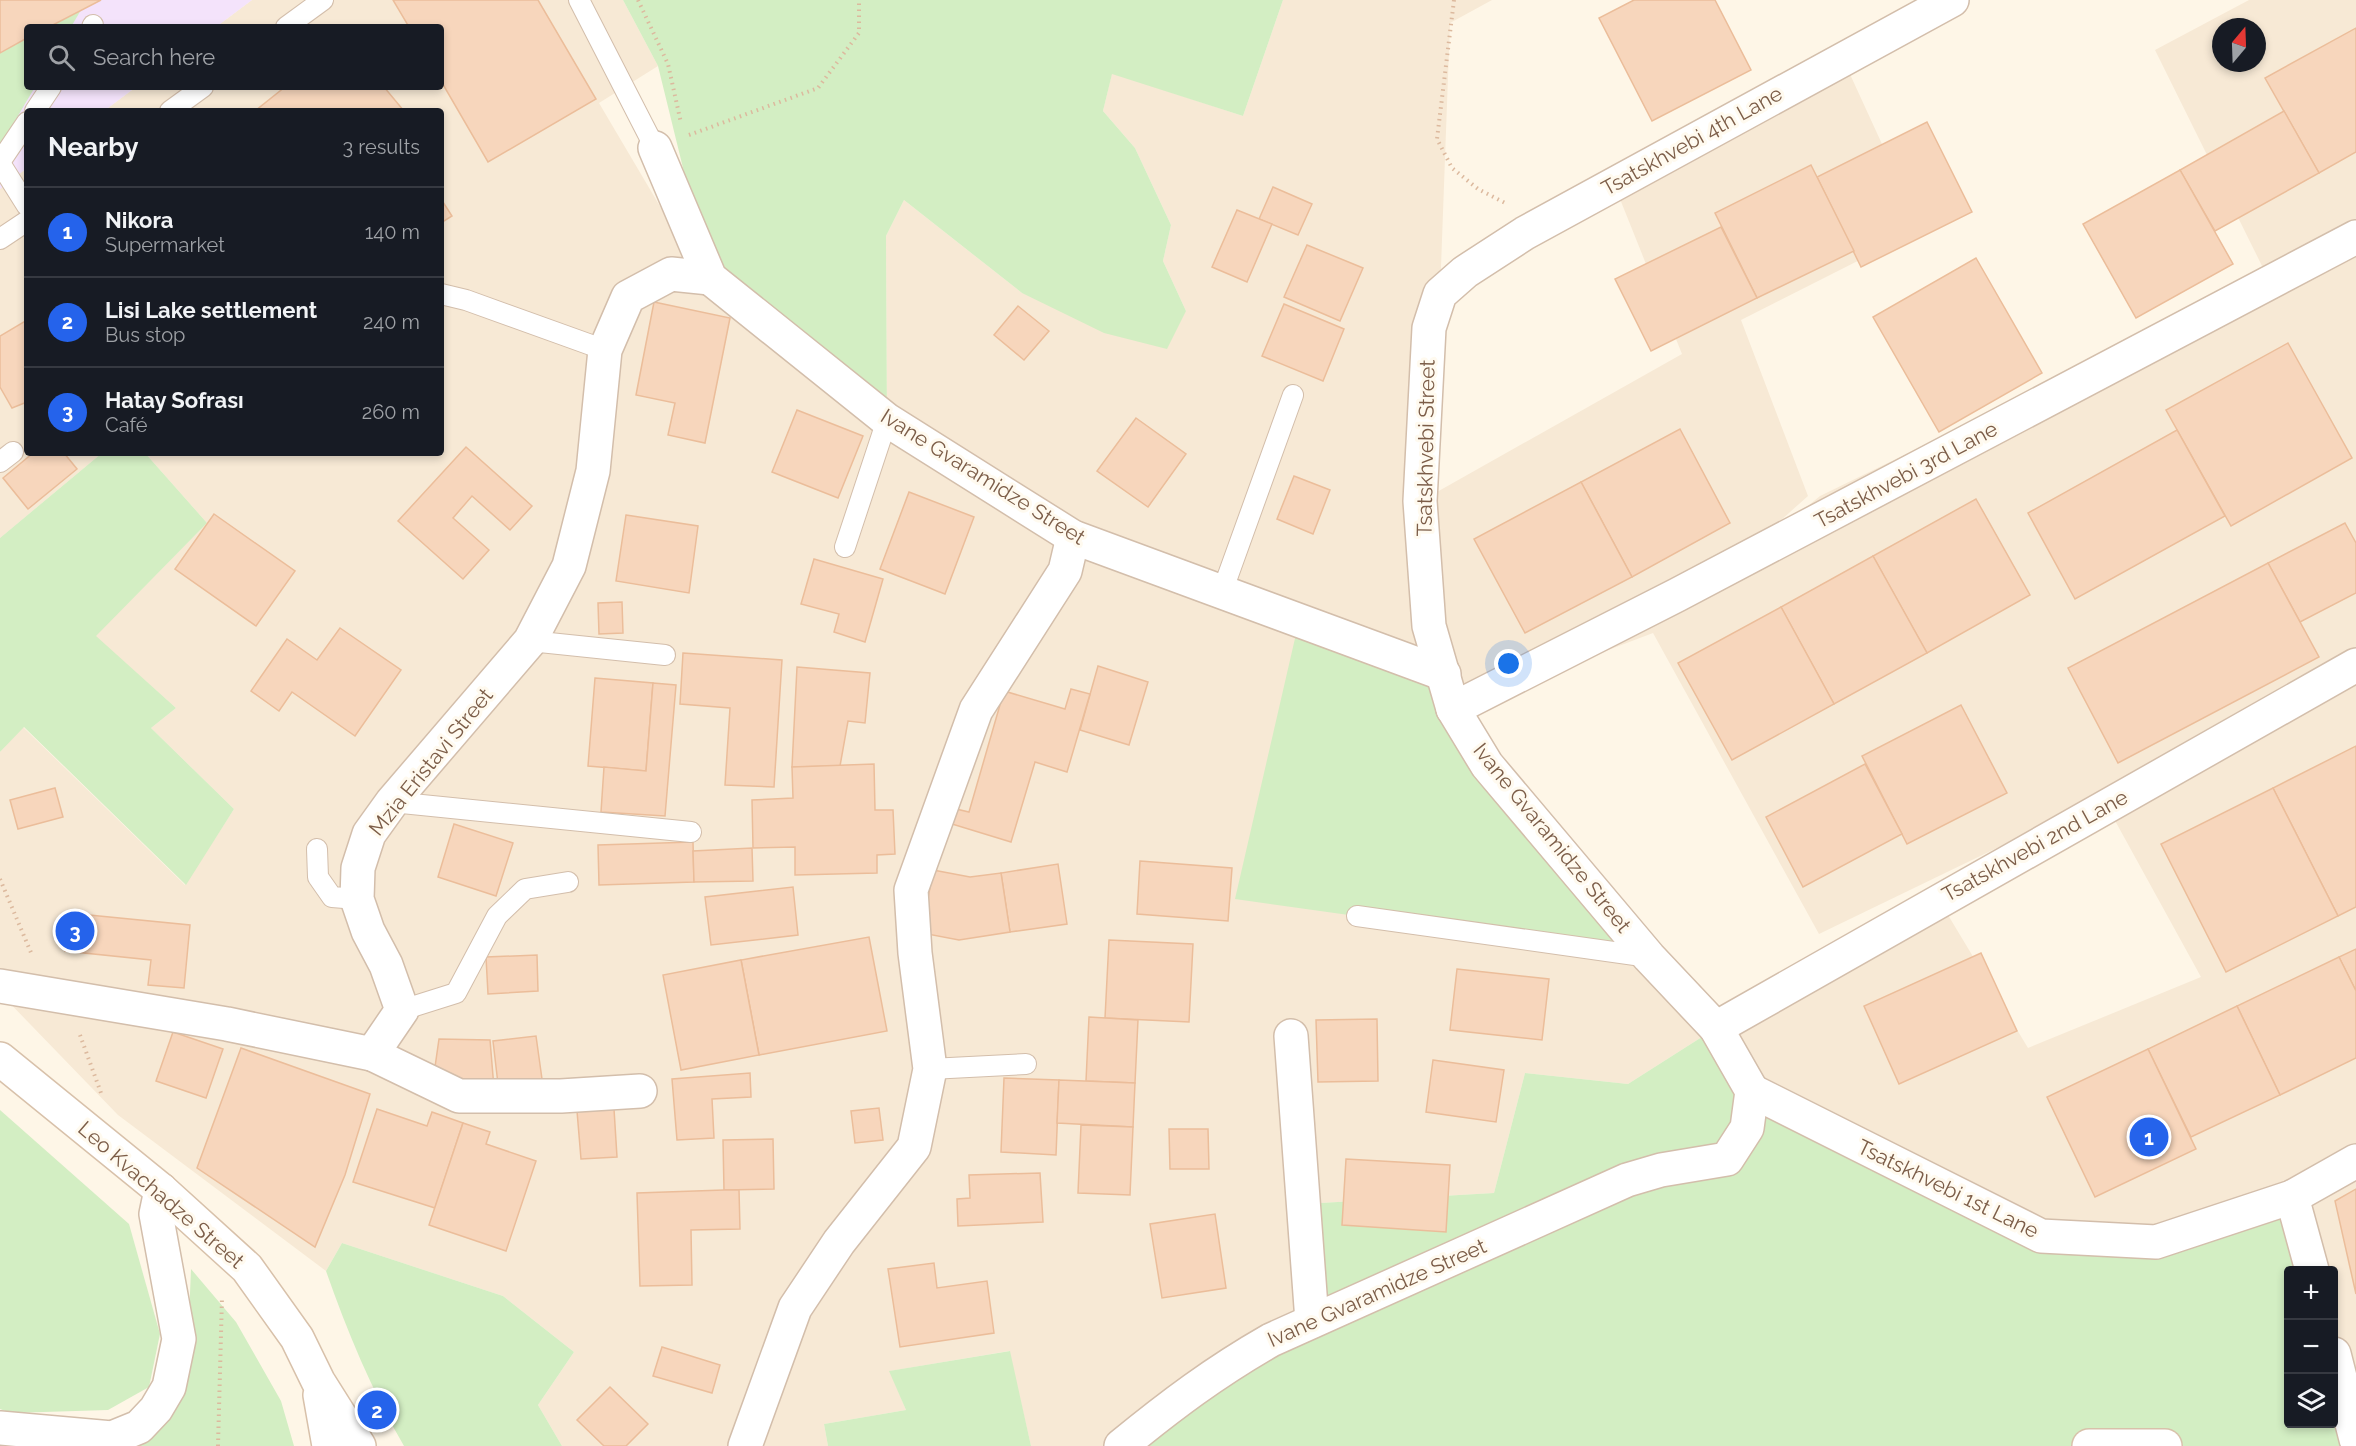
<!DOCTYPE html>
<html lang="en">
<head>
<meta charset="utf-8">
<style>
  body { margin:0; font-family:Raleway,sans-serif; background:#20242c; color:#f1f3f6 }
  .controls { position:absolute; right:18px; bottom:18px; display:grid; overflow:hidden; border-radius:6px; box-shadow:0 3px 9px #0003 }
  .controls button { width:54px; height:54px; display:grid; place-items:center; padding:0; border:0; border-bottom:2px solid #363941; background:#171b24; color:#f1f3f6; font:30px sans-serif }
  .compass { position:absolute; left:2212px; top:18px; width:54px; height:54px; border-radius:50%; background:#171b24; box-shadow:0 3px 9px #0003; rotate:19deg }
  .you { position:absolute; left:1509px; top:664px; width:21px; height:21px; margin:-15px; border:4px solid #fff; border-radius:50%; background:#1a73e8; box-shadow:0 0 0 9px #1a73e833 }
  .badge { display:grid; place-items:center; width:39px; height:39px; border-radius:50%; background:#2563eb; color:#fff; font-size:20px; font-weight:700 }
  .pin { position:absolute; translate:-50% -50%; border:3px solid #fff; box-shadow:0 2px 6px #0006 }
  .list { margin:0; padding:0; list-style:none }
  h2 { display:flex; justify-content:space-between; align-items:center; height:78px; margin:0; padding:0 24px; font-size:26px }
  h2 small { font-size:20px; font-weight:400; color:#9ea1a6 }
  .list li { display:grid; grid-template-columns:39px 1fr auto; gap:18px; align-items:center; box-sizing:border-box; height:90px; padding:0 24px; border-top:2px solid #363941 }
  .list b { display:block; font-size:22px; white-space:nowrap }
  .list p { margin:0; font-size:20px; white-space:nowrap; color:#9ea1a6 }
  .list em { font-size:20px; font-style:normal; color:#9ea1a6 }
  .icon { flex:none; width:33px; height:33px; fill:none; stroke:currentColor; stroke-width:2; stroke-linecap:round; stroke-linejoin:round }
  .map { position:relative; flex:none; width:2356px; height:1446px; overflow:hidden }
  .search { position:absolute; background:#171b24; box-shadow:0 3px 9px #0003; left:24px; top:24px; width:420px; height:66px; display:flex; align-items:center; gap:15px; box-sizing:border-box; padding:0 21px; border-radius:6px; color:#9ea1a6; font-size:22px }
  .panel { position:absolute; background:#171b24; box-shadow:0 3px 9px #0003; left:24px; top:108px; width:420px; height:348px; border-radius:6px }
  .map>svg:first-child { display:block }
  .residential { fill:#f7e9d5; fill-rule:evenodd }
  .education { fill:#f4e3fb }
  .green { fill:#d3eec3 }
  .building { fill:#f7d6bc; stroke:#ebbd9a; stroke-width:1.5 }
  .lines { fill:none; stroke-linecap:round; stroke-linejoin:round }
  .service-casing { stroke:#d3beab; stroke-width:22 }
  .minor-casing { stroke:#d3beab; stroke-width:36 }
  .secondary-casing { stroke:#d8c1aa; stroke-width:36 }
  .path { stroke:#dcb99e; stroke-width:4; stroke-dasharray:1.5 4.5; stroke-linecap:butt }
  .service { stroke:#fff; stroke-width:20 }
  .minor { stroke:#fff; stroke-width:33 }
  .secondary { stroke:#fff; stroke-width:33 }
  .labels { text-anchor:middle; stroke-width:6; stroke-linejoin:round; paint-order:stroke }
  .street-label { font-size:21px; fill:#7c5d48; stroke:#fffaef }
</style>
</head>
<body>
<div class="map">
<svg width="2356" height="1446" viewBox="0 0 2356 1446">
  <rect width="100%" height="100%" fill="#fef6e7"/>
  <g class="residential">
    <path d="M252,0H623L658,66L599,103L684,247L887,419L886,236L904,200L1022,293L1186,311L1163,261L1171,225L1135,148L1103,111L1112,73L1243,116L1283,0H1492L1450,23L1440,294L1421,501L1682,354L1614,184L1843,59L1921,229L1741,320L1808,496L1672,617L1820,496L2268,278L2155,50L2249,0H2356V1439L2334,1354V1270H2312L2156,1242L2041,1236L1752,1091L1716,1028L1628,1084L1525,1073L1494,1193L1303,1204L1312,1321L1121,1446H1031L1009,1351L890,1371L906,1410L824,1424L828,1446H562L538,1405L574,1352L503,1296L342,1243L326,1271L118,1115L0,993V752L23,727L185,885L234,809L151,728L176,708L95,636L207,523L145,453H441V111H104L136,87H441V27H216ZM2221,27H2257V63H2221ZM1653,633L1819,934L2102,797L2201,977L2028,1048L1945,910L1716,1028L1649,957L1453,709Z"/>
    <path d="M27,168V453H102L0,538V189Z"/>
  </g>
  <path class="education" d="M0,0H252L216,27H27V87H136L104,111H27V168L0,189Z"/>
  <g class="green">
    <path d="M623,0H1283L1243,116L1112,74L1103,111L1135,148L1171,225L1163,261L1186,311L1167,349L1104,333L1022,293L904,200L886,236L887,420L710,278L658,66Z"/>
    <path d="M81,10L71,27H49Z"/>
    <path d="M27,38V87H35L0,146V53Z"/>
    <path d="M102,453H145L207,523L96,636L176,708L151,728L234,809L186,885L24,727L0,752V538Z"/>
    <path d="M1299,621L1444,674L1472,771L1649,957L1235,899Z"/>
    <path d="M1716,1028L1752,1091L2041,1236L2156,1242L2292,1197L2312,1270H2288V1424H2334V1354L2356,1446H1121L1312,1321L1303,1204L1494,1193L1525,1073L1628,1084Z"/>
    <path d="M0,1110L129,1224L160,1334L149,1387L108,1410L11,1413L0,1409Z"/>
    <path d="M342,1243L503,1296L574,1352L538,1405L562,1446H404C372,1391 347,1331 326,1271Z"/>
    <path d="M191,1269L236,1322L281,1401L294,1446H114L126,1445L171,1419L188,1343Z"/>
    <path d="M1010,1351L1031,1446H828L824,1424L906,1410L889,1371Z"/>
  </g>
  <g class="building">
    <path d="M0,0H101L49,27H27V38L0,53Z"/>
    <path d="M393,0H538L596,99L488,162L441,81V27H409Z"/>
    <path d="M1634,0H1715L1751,70L1652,121L1599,18Z"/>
    <path d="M2356,28V152L2319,173L2265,78Z"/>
    <path d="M285,87H384L404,111H255Z"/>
    <path d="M2284,111L2319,173L2215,231L2180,170Z"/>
    <path d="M1927,122L1972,212L1861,267L1817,177Z"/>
    <path d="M1811,165L1854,251L1757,298L1715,213Z"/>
    <path d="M2180,170L2233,264L2136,318L2083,224Z"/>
    <path d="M1273,187L1312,204L1298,235L1259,219Z"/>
    <path d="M441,199L452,216L441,223Z"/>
    <path d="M1237,210L1272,224L1247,282L1212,267Z"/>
    <path d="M1721,227L1757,298L1651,351L1615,279Z"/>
    <path d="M1307,245L1363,268L1340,321L1284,297Z"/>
    <path d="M1976,258L2042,373L1939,432L1873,317Z"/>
    <path d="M654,302L730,318L705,443L668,435L675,403L636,395Z"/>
    <path d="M1284,304L1344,329L1323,381L1262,356Z"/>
    <path d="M1018,306L1049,331L1024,360L994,335Z"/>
    <path d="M27,320V402L12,408L0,387V336Z"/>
    <path d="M2288,343L2352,458L2231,526L2166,410Z"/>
    <path d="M797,410L863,436L838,498L772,472Z"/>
    <path d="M1136,418L1186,454L1148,507L1097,471Z"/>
    <path d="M1680,429L1730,523L1632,577L1581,482Z"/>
    <path d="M2177,430L2225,516L2075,599L2028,513Z"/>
    <path d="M466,447L532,506L510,530L472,496L453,518L489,550L463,579L398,521Z"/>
    <path d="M33,453H64L77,469L28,509L3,478Z"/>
    <path d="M1294,476L1330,490L1313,534L1277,519Z"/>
    <path d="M1581,482L1632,577L1525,633L1474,539Z"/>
    <path d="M909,492L974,517L945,594L880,569Z"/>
    <path d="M1976,499L2030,595L1927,653L1873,556Z"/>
    <path d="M214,514L295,571L256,626L175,569Z"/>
    <path d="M626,515L698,526L689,593L616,581Z"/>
    <path d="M2345,523L2356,543V593L2300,622L2268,563Z"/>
    <path d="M1873,556L1927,653L1834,704L1781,607Z"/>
    <path d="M814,559L883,579L865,642L834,632L839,614L801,604Z"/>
    <path d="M2268,563L2319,657L2118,763L2068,668Z"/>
    <path d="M622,602L623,633L599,634L598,603Z"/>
    <path d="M1781,607L1834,704L1732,760L1678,663Z"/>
    <path d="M340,628L401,670L355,736L292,692L279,711L251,691L287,639L317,660Z"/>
    <path d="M683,653L782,660L774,787L725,785L730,708L680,704Z"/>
    <path d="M1098,666L1148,682L1129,745L1080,730Z"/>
    <path d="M797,667L870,673L865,723L848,721L840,766L792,767Z"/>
    <path d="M595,678L653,683L646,771L588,766Z"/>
    <path d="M653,683L676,685L665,816L601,812L604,767L646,771Z"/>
    <path d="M1071,689L1090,694L1067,772L1035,762L1011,842L952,824L956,809L969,812L1004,691L1065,709Z"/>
    <path d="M1961,705L2007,793L1907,844L1862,756Z"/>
    <path d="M2356,746V907L2338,916L2273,788Z"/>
    <path d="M874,764L875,810H893L895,854L877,855V873L795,875V847L753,848L752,800L793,798L792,767Z"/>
    <path d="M1865,764L1902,834L1803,887L1766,817Z"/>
    <path d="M55,788L63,817L18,829L10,800Z"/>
    <path d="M2273,788L2338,916L2226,972L2161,844Z"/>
    <path d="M454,824L513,843L496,896L438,877Z"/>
    <path d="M693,842L694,882L599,885L598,845Z"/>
    <path d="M752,848L753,881L694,882L693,851Z"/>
    <path d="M1140,861L1232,868L1228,921L1137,914Z"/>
    <path d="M1058,864L1067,924L1010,932L1001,873Z"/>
    <path d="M933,870L970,877L1001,873L1010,932L959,940L922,933Z"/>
    <path d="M793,887L798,935L711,945L705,897Z"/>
    <path d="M69,913L190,925L184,988L148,985L151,960L65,951Z"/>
    <path d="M869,937L887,1031L759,1055L741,960Z"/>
    <path d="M1109,940L1193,944L1189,1022L1105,1018Z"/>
    <path d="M2356,949V991L2339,957Z"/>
    <path d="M1981,953L2017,1031L1899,1084L1864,1006Z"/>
    <path d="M537,955L538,991L488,994L486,957Z"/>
    <path d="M2339,957L2356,991V1058L2280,1095L2237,1006Z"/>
    <path d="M741,960L759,1055L681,1070L663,975Z"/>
    <path d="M1457,969L1549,979L1542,1040L1450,1030Z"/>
    <path d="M2237,1006L2280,1095L2191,1137L2148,1049Z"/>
    <path d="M1089,1017L1138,1020L1135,1083L1086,1081Z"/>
    <path d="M1377,1019L1378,1081L1318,1082L1316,1020Z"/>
    <path d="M173,1032L223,1049L206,1098L156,1081Z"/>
    <path d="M536,1036L542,1079L498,1084L493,1041Z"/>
    <path d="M439,1039L490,1040L494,1088L434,1074Z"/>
    <path d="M241,1048L370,1094L345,1175L315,1247L197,1168Z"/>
    <path d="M2148,1049L2196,1149L2095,1197L2047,1097Z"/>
    <path d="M1433,1060L1504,1070L1496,1122L1426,1112Z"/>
    <path d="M750,1073L751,1097L712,1099L714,1138L677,1140L672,1079Z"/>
    <path d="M1004,1078L1059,1080L1056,1155L1001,1152Z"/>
    <path d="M1059,1080L1135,1083L1133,1127L1057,1123Z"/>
    <path d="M879,1108L883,1140L855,1143L851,1111Z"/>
    <path d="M377,1109L427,1126L432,1112L463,1123L435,1208L353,1182Z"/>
    <path d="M614,1109L617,1157L581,1159L577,1111Z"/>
    <path d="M463,1123L490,1132L486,1144L536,1161L506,1251L429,1225Z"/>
    <path d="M1081,1125L1133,1127L1130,1195L1078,1193Z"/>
    <path d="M1169,1129H1208L1209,1169H1170Z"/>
    <path d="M773,1139L774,1189L724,1190L723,1140Z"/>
    <path d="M1346,1159L1450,1165L1446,1232L1342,1225Z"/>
    <path d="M1040,1173L1043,1222L958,1226L957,1199L970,1198L969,1175Z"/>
    <path d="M2356,1189V1294L2335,1201Z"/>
    <path d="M724,1190H739L740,1229L691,1230L692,1285L640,1286L637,1193Z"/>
    <path d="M1215,1214L1226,1288L1162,1298L1150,1224Z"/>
    <path d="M934,1263L937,1288L987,1281L994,1333L900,1347L888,1269Z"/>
    <path d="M662,1347L720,1365L712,1393L653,1376Z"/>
    <path d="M610,1387L648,1424L626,1446H604L577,1420Z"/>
  </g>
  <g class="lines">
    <defs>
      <g id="service">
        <path d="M579,0L655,148"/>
        <path d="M92,27L93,25"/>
        <path d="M286,27L323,0"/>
        <path d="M35,111L51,87"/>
        <path d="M170,111L203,87"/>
        <path d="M0,162L27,122"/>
        <path d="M0,163L27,206"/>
        <path d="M0,239L27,221"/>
        <path d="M441,294L466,300L605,350"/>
        <path d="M0,462L13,452"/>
        <path d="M845,547L887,420"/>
        <path d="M1222,592L1293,395"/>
        <path d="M530,641L665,655"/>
        <path d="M392,802L691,832"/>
        <path d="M317,849L318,877L332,897L357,899"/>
        <path d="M1357,916L1649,957"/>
        <path d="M402,1010L456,993L497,916L525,889L568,882"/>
        <path d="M930,1069L1026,1064"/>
      </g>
      <g id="minor">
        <path d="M655,148L710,278L887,420L1073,537L1444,674"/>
        <path d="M1453,709L1677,595L2356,237"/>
        <path d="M0,986L227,1024L372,1054L402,1010L386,965L368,931L357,899L358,868L369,834L392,802L530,641L569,566L593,471L605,350L628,297L671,274L710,278"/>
        <path d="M1716,1028L2356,665"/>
        <path d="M1291,1036L1312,1321"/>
        <path d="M372,1054L459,1096H561L640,1091"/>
        <path d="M1752,1091L2041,1236L2156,1242L2292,1197L2356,1161"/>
        <path d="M2292,1197L2312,1270"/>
        <path d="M2334,1354L2356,1439"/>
        <path d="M0,1428L112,1438L139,1427L156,1409L169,1387L179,1339L156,1214L161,1190"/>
        <path d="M745,1446L795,1308L839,1242L914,1147L930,1069L915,953L911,890L976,710L1065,571L1073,537"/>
        <path d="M1121,1446C1171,1405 1215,1372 1271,1340L1627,1180L1661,1170L1727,1159L1747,1128L1752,1091L1716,1028L1649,957L1487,765L1453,709L1429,626L1420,501L1429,328L1440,294L1465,272L1525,233L1952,0"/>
      </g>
      <g id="secondary">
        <path d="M0,1059L161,1190L247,1268L297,1338L318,1381L359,1446"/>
        <path d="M320,1395L329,1446"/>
        <path d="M2089,1446H2165"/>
      </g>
    </defs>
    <use href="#service" class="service-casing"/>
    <use href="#minor" class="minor-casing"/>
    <use href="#secondary" class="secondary-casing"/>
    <g class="path">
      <path d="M638,0L668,64L681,123"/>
      <path d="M1454,0L1437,139L1452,168L1478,189L1505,203"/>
      <path d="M689,135L818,88L859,33V0"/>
      <path d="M0,879L32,955"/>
      <path d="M80,1035L101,1093"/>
      <path d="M218,1446L222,1297"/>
    </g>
    <use href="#service" class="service"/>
    <use href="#minor" class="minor"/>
    <use href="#secondary" class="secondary"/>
  </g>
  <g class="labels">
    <g class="street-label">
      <text transform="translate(1692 141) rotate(-29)" y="7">Tsatskhvebi 4th Lane</text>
      <text transform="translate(1426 448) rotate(-89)" y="7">Tsatskhvebi Street</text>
      <text transform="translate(1906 475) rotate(-28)" y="7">Tsatskhvebi 3rd Lane</text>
      <text transform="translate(983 477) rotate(32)" y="7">Ivane Gvaramidze Street</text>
      <text transform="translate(431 762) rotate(-51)" y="7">Mzia Eristavi Street</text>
      <text transform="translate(1552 838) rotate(51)" y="7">Ivane Gvaramidze Street</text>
      <text transform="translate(2035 846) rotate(-29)" y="7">Tsatskhvebi 2nd Lane</text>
      <text transform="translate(1948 1189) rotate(26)" y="7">Tsatskhvebi 1st Lane</text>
      <text transform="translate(161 1195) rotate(41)" y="7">Leo Kvachadze Street</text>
      <text transform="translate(1377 1293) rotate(-24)" y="7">Ivane Gvaramidze Street</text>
    </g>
  </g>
</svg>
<div class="controls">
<button>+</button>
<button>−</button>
<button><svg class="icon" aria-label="layers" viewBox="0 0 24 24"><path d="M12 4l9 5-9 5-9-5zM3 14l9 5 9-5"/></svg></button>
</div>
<svg class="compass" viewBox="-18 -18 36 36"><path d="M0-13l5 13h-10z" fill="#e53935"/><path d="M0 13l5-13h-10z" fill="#9ea1a6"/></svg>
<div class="you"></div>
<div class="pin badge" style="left:2149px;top:1137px">1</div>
<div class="pin badge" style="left:377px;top:1410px">2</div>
<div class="pin badge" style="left:75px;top:931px">3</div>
<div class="search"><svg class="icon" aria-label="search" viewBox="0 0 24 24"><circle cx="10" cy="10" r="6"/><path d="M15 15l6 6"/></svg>Search here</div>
<section class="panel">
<h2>Nearby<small>3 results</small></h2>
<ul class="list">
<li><span class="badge">1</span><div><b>Nikora</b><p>Supermarket</p></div><em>140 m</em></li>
<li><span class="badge">2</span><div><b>Lisi Lake settlement</b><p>Bus stop</p></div><em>240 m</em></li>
<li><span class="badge">3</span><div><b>Hatay Sofrası</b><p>Café</p></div><em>260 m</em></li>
</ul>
</section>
</div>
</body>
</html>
